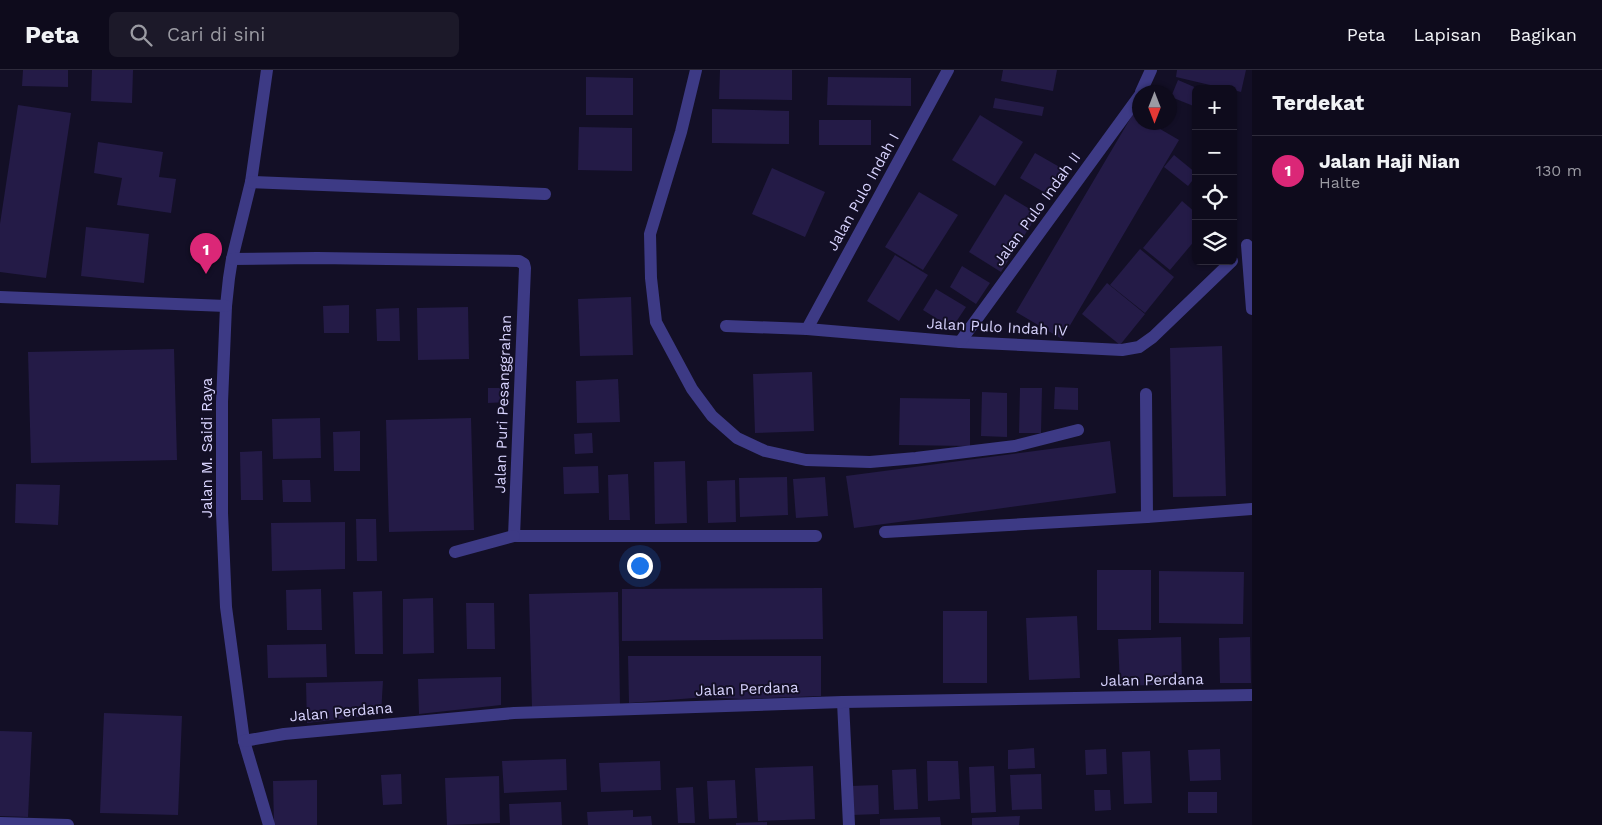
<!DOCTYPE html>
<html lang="id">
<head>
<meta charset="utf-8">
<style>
  body { margin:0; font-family:"Work Sans",sans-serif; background:#1c1929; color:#f1f3f6 }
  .controls { position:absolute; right:15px; top:15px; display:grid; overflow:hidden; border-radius:8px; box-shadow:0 1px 4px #0004 }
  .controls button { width:45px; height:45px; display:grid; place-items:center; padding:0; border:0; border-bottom:1px solid #2e2b3b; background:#0e0b1c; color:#f1f3f6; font:25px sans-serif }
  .compass { position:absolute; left:1132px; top:15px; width:45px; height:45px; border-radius:50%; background:#0e0b1c; box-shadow:0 1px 4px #0004; rotate:180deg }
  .you { position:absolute; left:639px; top:495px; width:18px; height:18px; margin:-12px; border:4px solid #fff; border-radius:50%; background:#1a73e8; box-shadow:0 0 0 8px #1a73e833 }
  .badge { display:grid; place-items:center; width:32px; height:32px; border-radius:50%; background:#db2777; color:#fff; font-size:16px; font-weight:700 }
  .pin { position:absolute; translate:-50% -41px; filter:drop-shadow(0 1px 2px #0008) }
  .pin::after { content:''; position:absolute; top:26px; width:18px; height:15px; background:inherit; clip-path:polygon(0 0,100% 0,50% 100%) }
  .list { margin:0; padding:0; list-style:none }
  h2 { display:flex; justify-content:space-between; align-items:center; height:65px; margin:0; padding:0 20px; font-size:21px }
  h2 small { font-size:16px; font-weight:400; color:#9b9ba3 }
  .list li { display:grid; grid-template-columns:32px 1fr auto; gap:15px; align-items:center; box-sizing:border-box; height:70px; padding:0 20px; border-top:1px solid #2e2b3b }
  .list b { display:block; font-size:19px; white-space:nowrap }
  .list p { margin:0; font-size:16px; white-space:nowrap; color:#9b9ba3 }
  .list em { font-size:16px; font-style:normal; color:#9b9ba3 }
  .icon { flex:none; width:28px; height:28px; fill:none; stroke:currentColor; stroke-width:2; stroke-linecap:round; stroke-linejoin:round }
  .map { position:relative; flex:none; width:1252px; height:755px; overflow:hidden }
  header { display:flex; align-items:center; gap:30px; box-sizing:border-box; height:70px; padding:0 25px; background:#0e0b1c; border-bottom:1px solid #2e2b3b }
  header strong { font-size:24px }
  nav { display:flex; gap:28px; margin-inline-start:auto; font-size:18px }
  .search { width:350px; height:45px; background:#1c1929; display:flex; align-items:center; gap:12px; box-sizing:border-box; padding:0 18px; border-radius:8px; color:#9b9ba3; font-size:19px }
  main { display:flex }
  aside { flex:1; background:#0e0b1c }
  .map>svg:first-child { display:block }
  .building { fill:#241b47 }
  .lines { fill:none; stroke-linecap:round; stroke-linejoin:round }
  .minor { stroke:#3d3a85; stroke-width:12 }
  .labels { text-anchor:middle; stroke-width:4; stroke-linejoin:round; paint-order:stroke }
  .street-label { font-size:15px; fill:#d9d4ff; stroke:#130f26 }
</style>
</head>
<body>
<header>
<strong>Peta</strong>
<div class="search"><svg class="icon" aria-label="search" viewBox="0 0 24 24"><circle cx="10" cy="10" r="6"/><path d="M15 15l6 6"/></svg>Cari di sini</div>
<nav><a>Peta</a><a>Lapisan</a><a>Bagikan</a></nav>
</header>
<main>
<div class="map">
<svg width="1252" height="755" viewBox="0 0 1252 755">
  <rect width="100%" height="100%" fill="#130f26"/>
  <g class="building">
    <path d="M23,0H68V17L22,16Z"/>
    <path d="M92,0H133L132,33L91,31Z"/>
    <path d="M720,0H792V30L719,29Z"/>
    <path d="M1003,0H1057L1053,21L1001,11Z"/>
    <path d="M1177,0H1246L1241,22L1233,20V19H1227L1176,7Z"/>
    <path d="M586,7L633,8V45H586Z"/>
    <path d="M828,7L911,8V36L827,35Z"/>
    <path d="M1178,10L1199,19H1196V37L1171,27Z"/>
    <path d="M995,28L1044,37L1042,46L993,38Z"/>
    <path d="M18,35L71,43L46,208L0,202V154Z"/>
    <path d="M712,39L789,41V74L712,73Z"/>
    <path d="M1133,44L1140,48V52H1148L1179,70L1062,269L1016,242Z"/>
    <path d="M980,45L1023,72L995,116L952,90Z"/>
    <rect x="819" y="50" width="52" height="25"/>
    <path d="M579,57L632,58V101L578,100Z"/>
    <path d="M98,72L163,82L159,107L176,109L171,143L117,135L122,108L94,103Z"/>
    <path d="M1035,83L1063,99L1047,124L1020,108Z"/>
    <path d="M1174,85L1196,103V106L1188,116L1164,97Z"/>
    <path d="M772,98L825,122L805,167L752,144Z"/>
    <path d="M919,122L958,145L923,200L885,177Z"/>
    <path d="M1005,124L1038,144L1001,202L969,182Z"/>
    <path d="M1182,131L1196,143V169L1170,200L1143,178Z"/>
    <path d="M86,157L149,164L144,213L81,206Z"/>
    <path d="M1140,179L1174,207L1145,243L1110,215Z"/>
    <path d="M895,185L928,205L899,251L867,231Z"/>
    <path d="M962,196L990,213L976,234L950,217Z"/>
    <path d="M1107,213L1145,244L1120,275L1082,244Z"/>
    <path d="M936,219L966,237L952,258L923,240Z"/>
    <path d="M631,227L633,285L580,286L578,229Z"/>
    <path d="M349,235V263H324L323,236Z"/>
    <path d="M468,237L469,289L418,290L417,238Z"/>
    <path d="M399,238L400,271H377L376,239Z"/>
    <path d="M1222,276L1226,426L1173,427L1170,278Z"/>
    <path d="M174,279L177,390L31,393L28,282Z"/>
    <path d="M812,302L814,361L755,363L753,304Z"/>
    <path d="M618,309L620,352L577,353L576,311Z"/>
    <path d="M1055,317L1078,318V340L1054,339Z"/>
    <path d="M488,318H508V332L488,333Z"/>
    <path d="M1020,318H1042L1041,363H1019Z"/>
    <path d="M982,322L1007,323V367L981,366Z"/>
    <path d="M900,328L970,329V376L899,375Z"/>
    <path d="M320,348L321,388L273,389L272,349Z"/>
    <path d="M471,348L474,460L389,462L386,350Z"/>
    <path d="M360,361V401H334L333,362Z"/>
    <path d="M592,363L593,383L575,384L574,364Z"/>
    <path d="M1110,371L1116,423L854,458L846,406Z"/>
    <path d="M262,381L263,430H241L240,382Z"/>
    <path d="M685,391L687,453L655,454L654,392Z"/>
    <path d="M598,396L599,423L564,424L563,397Z"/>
    <path d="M628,404L630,450H609L608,405Z"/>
    <path d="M787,407L788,445L740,447L739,408Z"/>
    <path d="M825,407L828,446L796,448L793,409Z"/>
    <path d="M282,410H310L311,432H283Z"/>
    <path d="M735,410L736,452L708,453L707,411Z"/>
    <path d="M16,414L60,415L58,455L15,453Z"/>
    <path d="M356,449H376L377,491H357Z"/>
    <path d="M345,452V499L272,501L271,453Z"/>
    <rect x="1097" y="500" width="54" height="60"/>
    <path d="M1159,501L1244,502L1243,554L1159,553Z"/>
    <path d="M822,518L823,569L622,571V519Z"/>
    <path d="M321,519L322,560H287L286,520Z"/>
    <path d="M382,521L383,584H355L353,522Z"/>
    <path d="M618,522L620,635L532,638L529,524Z"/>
    <path d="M433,528L434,583L403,584V529Z"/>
    <path d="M466,533H494L495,579H467Z"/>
    <rect x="943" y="541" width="44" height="72"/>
    <path d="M1077,546L1080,608L1029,610L1026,548Z"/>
    <path d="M1181,567L1182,614L1120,616L1118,569Z"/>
    <path d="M1250,567L1251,613H1220L1219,568Z"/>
    <path d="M326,574L327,607L268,608L267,575Z"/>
    <path d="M628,586H821V626L741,629L707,627L629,633Z"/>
    <path d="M501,607V635L419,644L418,609Z"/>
    <path d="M383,611L381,644L307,653L306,613Z"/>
    <path d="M104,643L182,646L178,745L100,743Z"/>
    <path d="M0,661L32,662L28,747L0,746Z"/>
    <path d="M1034,678L1035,698L1008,699V680Z"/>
    <path d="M1106,679L1107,704L1086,705L1085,680Z"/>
    <path d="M1220,679L1221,710L1190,711L1188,680Z"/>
    <path d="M1150,681L1152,733L1124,734L1122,682Z"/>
    <path d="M566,689L567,720L504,723L502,691Z"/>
    <path d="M660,691L661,720L601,722L599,693Z"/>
    <path d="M927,691H958L960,729L928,731Z"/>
    <path d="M813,696L815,749L758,751L755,698Z"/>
    <path d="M994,696L996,742L971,743L969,697Z"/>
    <path d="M916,699L918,739L894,740L892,700Z"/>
    <path d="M401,704L402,734L383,735L381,705Z"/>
    <path d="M1041,704L1042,739L1012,740L1010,705Z"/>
    <path d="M499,706L500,753L447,755L445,708Z"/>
    <path d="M317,710V755H274L273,711Z"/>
    <path d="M735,710L737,748L709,749L707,711Z"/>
    <path d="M878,715L879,744L852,745L851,716Z"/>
    <path d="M693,717L695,753H678L676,718Z"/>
    <path d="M1094,720H1110L1111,740L1095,741Z"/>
    <rect x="1188" y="722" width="29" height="21"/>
    <path d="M561,732L562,755H510L509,734Z"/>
    <path d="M633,740V747L651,746L652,755H588L587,742Z"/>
    <path d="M1020,746L1019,755H972V748Z"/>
    <path d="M940,747L941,755H880V749Z"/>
    <path d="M767,752V755H736V753Z"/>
  </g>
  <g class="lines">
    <g class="minor">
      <path d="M267,0L251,112L232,189L229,208L226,236L222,332V443L226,537L244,671L269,755"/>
      <path d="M696,0L681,62L650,164L651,208L656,252L692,319L712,346L737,368L765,381L806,390L870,392L916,388L1015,376L1078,360"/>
      <path d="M1141,22L1151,0"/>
      <path d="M251,112L545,124"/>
      <path d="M1247,175L1252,239"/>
      <path d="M232,189L317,188L519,191L524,194L525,198L514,466H816"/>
      <path d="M0,227L226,236"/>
      <path d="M726,256L807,259L960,272L1122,280L1139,277L1153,267L1232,191"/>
      <path d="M807,259L948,0"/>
      <path d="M960,272L1140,25"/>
      <path d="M1146,324L1147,447"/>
      <path d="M885,462L1147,447L1252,439"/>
      <path d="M455,482L514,466"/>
      <path d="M843,632L849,755"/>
      <path d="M244,671L284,664L514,643L843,632L1252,625"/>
      <path d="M0,753L68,755"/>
    </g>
  </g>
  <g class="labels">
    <g class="street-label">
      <text transform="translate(863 122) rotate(-61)" y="5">Jalan Pulo Indah I</text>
      <text transform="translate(1037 139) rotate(-54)" y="5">Jalan Pulo Indah II</text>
      <text transform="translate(997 257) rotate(3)" y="5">Jalan Pulo Indah IV</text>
      <text transform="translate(503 334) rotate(-88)" y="5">Jalan Puri Pesanggrahan</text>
      <text transform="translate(207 378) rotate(-90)" y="5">Jalan M. Saidi Raya</text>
      <text transform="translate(1152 610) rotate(-1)" y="5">Jalan Perdana</text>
      <text transform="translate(747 619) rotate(-2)" y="5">Jalan Perdana</text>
      <text transform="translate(341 642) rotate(-5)" y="5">Jalan Perdana</text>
    </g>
  </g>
</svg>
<div class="controls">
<button>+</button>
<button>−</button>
<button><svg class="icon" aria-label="locate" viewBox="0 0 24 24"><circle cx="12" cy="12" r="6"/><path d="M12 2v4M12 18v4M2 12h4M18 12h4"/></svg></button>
<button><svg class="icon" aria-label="layers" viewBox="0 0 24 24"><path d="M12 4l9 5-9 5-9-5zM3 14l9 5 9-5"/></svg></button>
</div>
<svg class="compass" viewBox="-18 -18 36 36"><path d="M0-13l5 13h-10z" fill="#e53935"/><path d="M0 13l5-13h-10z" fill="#9b9ba3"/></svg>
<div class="you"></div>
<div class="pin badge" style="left:206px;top:204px">1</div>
</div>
<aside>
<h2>Terdekat<small></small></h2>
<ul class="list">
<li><span class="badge">1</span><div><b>Jalan Haji Nian</b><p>Halte</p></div><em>130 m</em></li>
</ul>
</aside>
</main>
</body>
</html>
